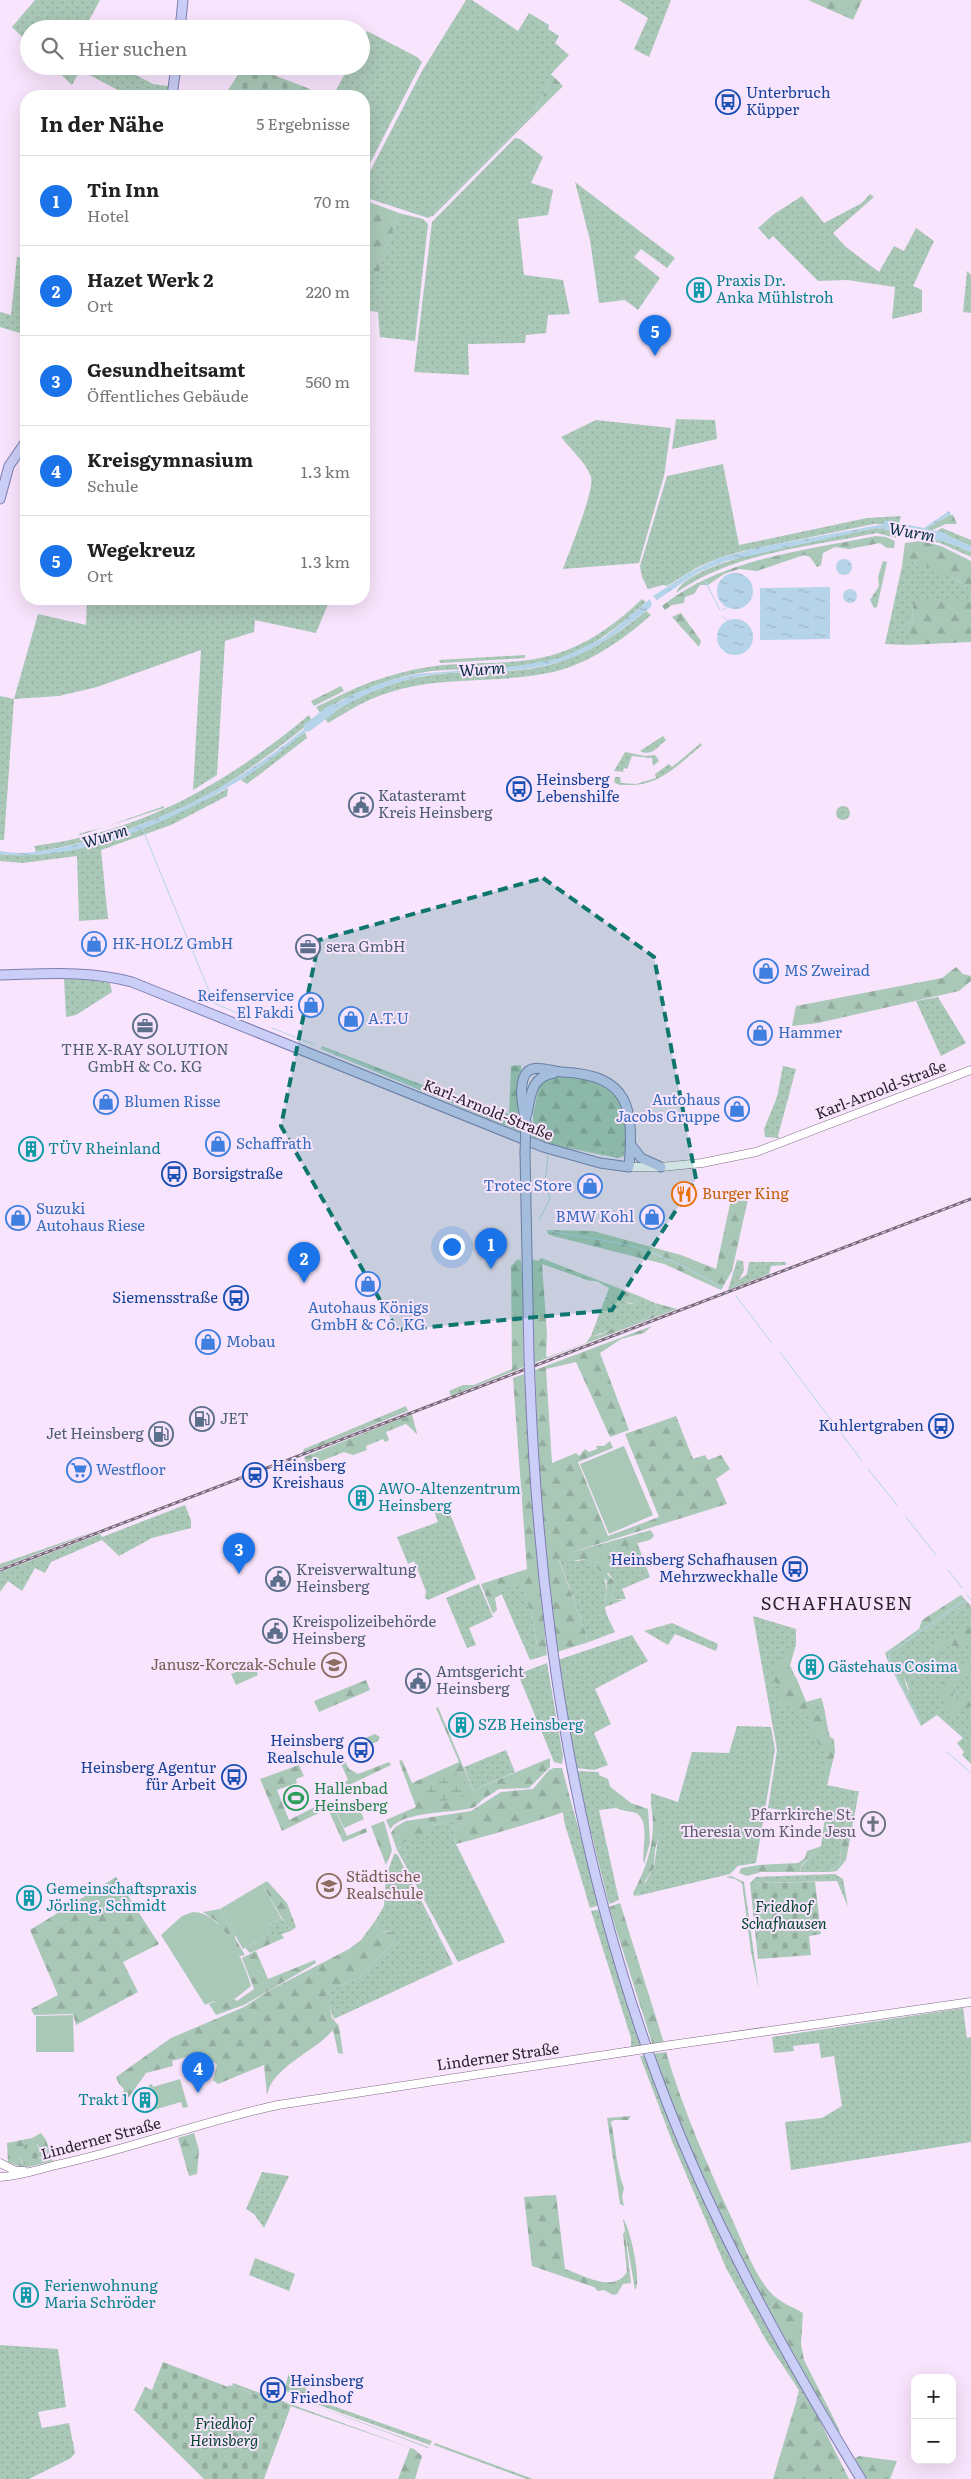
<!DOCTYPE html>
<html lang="de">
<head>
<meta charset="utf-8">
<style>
  body { margin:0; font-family:Literata,serif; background:#f2f2f2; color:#222 }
  .controls { position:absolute; right:15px; bottom:15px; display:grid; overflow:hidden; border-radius:10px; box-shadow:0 5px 20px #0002 }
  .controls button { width:45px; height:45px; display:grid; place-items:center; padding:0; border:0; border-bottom:1px solid #e0e0e0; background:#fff; color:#222; font:25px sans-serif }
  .you { position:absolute; left:451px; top:1246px; width:18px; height:18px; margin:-12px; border:4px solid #fff; border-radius:50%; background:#1a73e8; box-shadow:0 0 0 8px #1a73e833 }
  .badge { display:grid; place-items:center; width:32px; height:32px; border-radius:50%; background:#1a73e8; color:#fff; font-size:16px; font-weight:700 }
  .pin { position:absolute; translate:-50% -41px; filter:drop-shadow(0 1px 2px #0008) }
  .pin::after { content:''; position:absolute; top:26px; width:18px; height:15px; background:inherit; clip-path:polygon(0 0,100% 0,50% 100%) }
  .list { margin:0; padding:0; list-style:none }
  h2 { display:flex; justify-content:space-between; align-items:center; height:65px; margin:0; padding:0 20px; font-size:21px }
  h2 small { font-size:16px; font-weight:400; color:#767676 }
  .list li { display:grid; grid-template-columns:32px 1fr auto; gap:15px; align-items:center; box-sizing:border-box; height:90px; padding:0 20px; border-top:1px solid #e0e0e0 }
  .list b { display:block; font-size:19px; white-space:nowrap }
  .list p { margin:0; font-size:16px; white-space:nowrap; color:#767676 }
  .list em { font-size:16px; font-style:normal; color:#767676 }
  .icon { flex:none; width:28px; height:28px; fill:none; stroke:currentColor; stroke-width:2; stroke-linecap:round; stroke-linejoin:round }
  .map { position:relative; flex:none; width:971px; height:2479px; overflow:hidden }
  .search { position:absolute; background:#fff; box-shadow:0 5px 20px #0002; left:20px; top:20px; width:350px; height:55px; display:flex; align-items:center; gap:12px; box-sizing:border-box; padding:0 18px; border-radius:28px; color:#767676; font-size:19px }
  .panel { position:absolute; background:#fff; box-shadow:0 5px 20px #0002; left:20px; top:90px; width:350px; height:515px; border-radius:20px }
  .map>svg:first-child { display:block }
  .grass { fill:url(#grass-dots) }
  .forest { fill:url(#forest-firs); fill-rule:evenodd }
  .wetland { fill:url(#wetland-marsh) }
  .cemetery { fill:url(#cemetery-stones) }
  .green { fill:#aac8b8 }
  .water { fill:url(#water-ripples) }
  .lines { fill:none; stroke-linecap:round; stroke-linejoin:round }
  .stream { stroke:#b5d4e9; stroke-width:1 }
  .river { stroke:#b5d4e9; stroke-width:9 }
  .secondary-casing { stroke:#806b85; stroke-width:9 }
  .primary-casing { stroke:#7e7eaf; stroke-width:11 }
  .secondary { stroke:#fff; stroke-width:8 }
  .primary { stroke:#cbcff8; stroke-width:9 }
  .rail-casing { stroke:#786b7a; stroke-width:3 }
  .rail { stroke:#f8e4fc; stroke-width:1; stroke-dasharray:4; stroke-linecap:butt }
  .secondary-bridge-casing { stroke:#806b85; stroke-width:9; stroke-linecap:butt }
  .primary-bridge-casing { stroke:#7e7eaf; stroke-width:11; stroke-linecap:butt }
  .secondary-bridge { stroke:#fff; stroke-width:8 }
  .primary-bridge { stroke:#cbcff8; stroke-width:9 }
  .marked { fill:#0f766e; fill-opacity:0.2; stroke:#0f766e; stroke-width:4; stroke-dasharray:10 6; stroke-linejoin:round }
  .labels { text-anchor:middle; stroke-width:4; stroke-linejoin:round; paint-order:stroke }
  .transit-label { font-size:15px; fill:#164399; stroke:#f8e4fc; text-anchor:start }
  .culture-label { font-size:15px; fill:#0d838f; stroke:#f8e4fc; text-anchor:start }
  .service-label { font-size:15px; fill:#4e5e75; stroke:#f8e4fc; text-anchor:start }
  .shop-label { font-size:15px; fill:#366cbe; stroke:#f8e4fc; text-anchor:start }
  .street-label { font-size:15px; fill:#2d242e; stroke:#f8e4fc }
  .food-label { font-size:15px; fill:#c56008; stroke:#f8e4fc; text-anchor:start }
  .education-label { font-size:15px; fill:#785e54; stroke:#f8e4fc; text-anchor:end }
  .leisure-label { font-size:15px; fill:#27864d; stroke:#f8e4fc; text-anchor:start }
  .worship-label { font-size:15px; fill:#5b616d; stroke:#f8e4fc; text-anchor:end }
  .park-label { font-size:15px; font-style:italic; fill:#06472f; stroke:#f8e4fc }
  .water-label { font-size:16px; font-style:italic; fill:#032d43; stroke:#f8e4fc }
  .quarter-label { font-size:18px; letter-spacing:1px; fill:#2d242e; stroke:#f8e4fc }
</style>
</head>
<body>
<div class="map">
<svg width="971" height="2479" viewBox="0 0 971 2479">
  <defs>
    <pattern id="grass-dots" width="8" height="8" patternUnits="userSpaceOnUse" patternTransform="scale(1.25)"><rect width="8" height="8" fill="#aac8b8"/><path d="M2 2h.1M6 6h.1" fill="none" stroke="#93ac9e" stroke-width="1.8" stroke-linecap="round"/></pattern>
    <pattern id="forest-firs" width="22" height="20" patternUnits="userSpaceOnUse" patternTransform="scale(1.25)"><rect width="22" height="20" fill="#aac8b8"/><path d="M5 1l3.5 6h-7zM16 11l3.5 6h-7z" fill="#93ac9e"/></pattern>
    <pattern id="wetland-marsh" width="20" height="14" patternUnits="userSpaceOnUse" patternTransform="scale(1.25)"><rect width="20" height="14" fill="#aac8b8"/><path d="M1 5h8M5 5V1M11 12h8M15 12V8" fill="none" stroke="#93ac9e"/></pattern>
    <pattern id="cemetery-stones" width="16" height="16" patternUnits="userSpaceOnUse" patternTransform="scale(1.25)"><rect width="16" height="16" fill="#aac8b8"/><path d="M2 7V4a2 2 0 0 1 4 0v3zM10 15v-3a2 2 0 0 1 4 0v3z" fill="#93ac9e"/></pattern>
    <pattern id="water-ripples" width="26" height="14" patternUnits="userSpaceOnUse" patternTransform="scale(1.25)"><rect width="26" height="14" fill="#b5d4e9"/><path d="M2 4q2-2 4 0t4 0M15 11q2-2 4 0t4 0" fill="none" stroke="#9cb6c8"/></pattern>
  </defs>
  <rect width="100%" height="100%" fill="#f8e4fc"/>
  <g class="grass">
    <path d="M35,0H100L87,24L98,29H29V44L12,27Z"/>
    <path d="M466,0H472L518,31L529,13L549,25L548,29L559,36L555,43L569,55L551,74L544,94L533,113L428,218L364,197V183L422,71Z"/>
    <path d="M619,0H671L649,57L634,49L648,18Z"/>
    <path d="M367,31L417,57L422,62L364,175V96H333L349,66H361V42Z"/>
    <path d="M52,66H119L153,84L168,86L167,96H129L80,70L72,85Z"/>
    <path d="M515,138L520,139L543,157L531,183L553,190L548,215L518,219L524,275L563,280L570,314L548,315L546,333L526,335L525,343L468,344L469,375L414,372L432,222Z"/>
    <path d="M575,182L675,258L667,268L641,249L634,257L660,278L638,310L625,300L599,303L590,240Z"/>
    <path d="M870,194L874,197L833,233L846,247L879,272L894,246L904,251L916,228L934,241L913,286L922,290V312L892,319L895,287L847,280L818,281L773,236L769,240L758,228L774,214L802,196L824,223L862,203Z"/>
    <path d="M399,213L423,219L428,224L415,341L380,337L378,312L364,310V269L379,271Z"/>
    <path d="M17,257L26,259V335L0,327V312L11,315Z"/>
    <path d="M967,271L971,275V313L963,312Z"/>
    <path d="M676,419L715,420L717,439L672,449Z"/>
    <path d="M596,420L671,428L664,476L639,563L563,569C569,552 595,490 591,477C586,462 570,449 561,437Z"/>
    <path d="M723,464L739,545L867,518L901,516L899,524H874L743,551L719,558L696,568L667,586L663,585L648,589L642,577L640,566L667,476Z"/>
    <path d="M876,528L898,531L896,538L877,533C812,546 731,553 676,593C689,558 838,536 876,528Z"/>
    <path d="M942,528L971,540V546L937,531Z"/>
    <path d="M929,535L971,552V557L940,543L922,539Z"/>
    <path d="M911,561C925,560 961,580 971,590V602H913L912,622L903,625L912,638L906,645L885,644L902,566Z"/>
    <path d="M87,599H330L316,633L255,620L254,632L225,641L217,775L193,790L201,650L97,687L59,696L14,699L4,840H0V696L14,699L38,614L86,625Z"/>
    <path d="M642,599L646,602C618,626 597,646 561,658C521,672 475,667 432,671C401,675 370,686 342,700L345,693C381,676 418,666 458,664C488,662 520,664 549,656C586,646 615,625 642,599Z"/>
    <path d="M646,611L651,615C624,639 589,664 553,672C479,688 420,669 350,710L347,707H341C375,688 409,676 449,673C486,671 526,674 562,661C594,650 620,632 646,611Z"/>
    <path d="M525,655V658L440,663L439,660Z"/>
    <path d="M309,715L312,721L314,720C283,744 252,769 218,789C162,821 100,841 36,852L34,846C142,832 226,784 309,715Z"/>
    <path d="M305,732L307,738L247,784L241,780Z"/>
    <path d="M663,736L666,740C657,747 652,757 640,751Z"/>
    <path d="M701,743L702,745C680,763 660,786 629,785C623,785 618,786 614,782L615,777H620L621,783L636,784L656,778L655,774L669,764L672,767Z"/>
    <path d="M625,752L645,756L655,755L659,761L653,766L652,758L632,756L627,769L624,768L623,771L626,772L614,771Z"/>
    <path d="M228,788L227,796L171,825L101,850L108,919L79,921L77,856L23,863L0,861V854C53,860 103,842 151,822C177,812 203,802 228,788Z"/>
    <circle cx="843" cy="813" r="7"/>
    <path d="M77,977L110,983L112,992L76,1015L66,1017L64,978Z"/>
    <path d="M938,997L966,1043L941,1056L916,1001Z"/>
    <path d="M783,1066L796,1069L778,1136L779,1138L765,1137L764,1129L777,1097Z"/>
    <path d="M533,1137L594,1153L603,1149L613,1151L616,1155L626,1146L624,1156L618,1158L557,1146Z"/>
    <path d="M737,1260L743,1261L744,1270L739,1280L747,1274L749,1262H786V1265L771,1266L769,1274L728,1290Z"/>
    <path d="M619,1292C626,1295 622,1304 634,1304L639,1296L655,1303L658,1311C639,1325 615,1327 594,1336H591L606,1296L610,1298Z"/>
    <path d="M445,1501L476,1579L428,1600L425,1598L426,1591L414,1561L408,1564L397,1537L438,1522L433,1508Z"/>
    <path d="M185,1505L191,1520V1528L152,1538L119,1556L102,1540L51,1562L45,1573L35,1568L22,1591L8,1581L0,1592V1572L100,1534L102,1537Z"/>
    <path d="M98,1530L8,1565L0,1568V1564Z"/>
    <path d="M637,1542L650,1577L622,1589L626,1599L612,1600L614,1581L607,1571L610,1568L614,1549Z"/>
    <path d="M559,1559L578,1561L585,1559L592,1563L597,1561C607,1581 607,1584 605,1606C605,1614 612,1625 615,1632L589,1642Z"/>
    <path d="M521,1583L532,1615L538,1651L540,1654L547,1655L530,1660L499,1588Z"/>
    <path d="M479,1584L493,1617L469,1628L476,1645L467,1648L446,1598Z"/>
    <path d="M970,1605L971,1606V1764L962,1755L964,1752L957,1743L963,1738L937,1715L921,1726L905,1695L909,1693C909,1680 899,1673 892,1664H889L885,1653L919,1629L926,1632L951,1611Z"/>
    <path d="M753,1616L796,1629V1644L790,1665L806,1702L821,1698C826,1711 826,1724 830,1737L834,1739L835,1751L827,1785L856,1791L853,1808L842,1833L840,1863L830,1872H800L801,1867L821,1846L825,1816L768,1808L777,1750Z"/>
    <path d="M672,1623L718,1644L716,1651L675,1634L668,1645L644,1631Z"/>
    <path d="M632,1635L648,1661L595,1689L611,1724L594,1733L608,1765L594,1770L576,1768L558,1660Z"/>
    <path d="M547,1663L563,1756L562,1764L554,1762L518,1674Z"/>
    <path d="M737,1726L771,1727L775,1750L756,1863L738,1866L730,1874L637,1896L654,1868L659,1831L654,1806L651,1805V1793L678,1802L692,1752L729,1753Z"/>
    <path d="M506,1750L515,1772L473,1790L464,1767Z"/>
    <path d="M577,1771L599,1772V1775L608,1779L616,1808L599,1810L619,1900L609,1904L581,1793Z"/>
    <path d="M573,1809L600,1905L590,1908L564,1821L563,1812Z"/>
    <path d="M466,1819C456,1830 451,1826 456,1844L505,1942L458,1962L397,1850C402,1846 399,1845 404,1841C414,1834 424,1835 432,1825Z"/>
    <path d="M394,1854H397L413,1884L417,1905H421L433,1927L432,1931L438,1936L451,1965L334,2019L327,2001V1994L335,1988L360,1977L395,1941L391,1932L380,1931L375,1921L384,1906L386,1876Z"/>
    <path d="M835,1874L843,1879L848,1907L837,1881L750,1883L756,1877Z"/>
    <path d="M731,1876L744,1882L759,1990L751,1952L742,1883L735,1879L726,1877Z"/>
    <path d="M601,1909L645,2048H631V2038L591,1911Z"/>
    <path d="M281,1918L290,1929L293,1930L282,1934L280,1933L246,1949L245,1948L270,1933L267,1926Z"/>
    <path d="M963,2008L967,2038L971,2037V2142L791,2170L785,2122L822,2118L842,2106L834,2056L821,2058L819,2043L793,2046L794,2051L774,2053L772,2037Z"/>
    <path d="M648,2055L707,2206L750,2295L806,2393L796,2402L799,2390L767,2342L726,2268L672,2141L640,2056Z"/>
    <path d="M262,2172L289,2176L264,2228L254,2214L246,2209Z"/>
    <path d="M255,2258L295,2274L289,2291L249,2275Z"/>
    <path d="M0,2345L58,2349L66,2407L38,2412L42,2428L69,2423L75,2453L71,2458L29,2479H0Z"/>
    <path d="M289,2373L300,2377L310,2396L319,2401L432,2441L430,2445L308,2401L309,2397L301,2394L298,2397L284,2390Z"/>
    <path d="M233,2383L414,2449L232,2386Z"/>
    <path d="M296,2398L428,2447V2448Z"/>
    <path d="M435,2443L533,2479H526L434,2445Z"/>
  </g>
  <g class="forest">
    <path d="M808,0H862L853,20Z"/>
    <path d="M551,74L563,86L434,215L428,218L533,113L544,94Z"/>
    <path d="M364,200L399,213L379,272L364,269Z"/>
    <path d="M950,515H953L957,524H946L930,531L925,529Z"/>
    <path d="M876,536L886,537L895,541L894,548H887L880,543L849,549L835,547L823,553L821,565L817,567L810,557L804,555L757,571L739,569L724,574L708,585H700L694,594L685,597L684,603L672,605L665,610L662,606C722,558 803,551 876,536Z"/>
    <path d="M921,541L941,546L971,561V590L958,580L915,561L902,566L905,543Z"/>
    <path d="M883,561L887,562L877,607L874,608L870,600L879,586L878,577Z"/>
    <path d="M913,602H971V642L906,645L911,638L902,625L912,622Z"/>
    <path d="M681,613L701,641L699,647L672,617Z"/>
    <path d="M341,686L344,691L314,706L311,701Z"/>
    <path d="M345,693L342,700L320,713L316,707Z"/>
    <path d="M344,706L350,710L328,723L324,717Z"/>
    <path d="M164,806V808L80,835L78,834L105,827Z"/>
    <path d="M956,967L963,974L971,976V981L959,991L818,1023L792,1026L796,1006L942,978Z"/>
    <path d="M322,1046L464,1101L509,1114L511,1066L521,1065V1132L321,1049Z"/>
    <path d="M556,1076C573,1076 595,1077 609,1088C625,1100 639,1144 616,1155L613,1151L603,1149L594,1153L533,1137V1115L539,1085L541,1081Z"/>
    <path d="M733,1190L748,1195V1199L732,1271L721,1290L664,1264L553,1236L548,1234L547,1230L593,1231L681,1255L716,1269Z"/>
    <path d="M541,1258L639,1296L634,1304L624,1301L619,1292L613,1299L606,1296L609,1288C600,1284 599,1280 590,1281L542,1264L547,1334L546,1356L548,1357L586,1343L591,1336C601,1337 608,1329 617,1327C631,1324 646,1320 658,1311L655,1303L677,1309L534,1363L532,1259L538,1261Z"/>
    <path d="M518,1259L521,1261L522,1273L524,1367L451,1396L449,1391L463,1385H474L512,1369L511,1266Z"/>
    <path d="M652,1326L644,1333L621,1339L600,1353L629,1430L610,1437L576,1362L546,1369L552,1463L576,1453L579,1456L585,1449L589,1452L597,1449L596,1446H604L610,1441L613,1448L578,1462L608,1536L659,1517L625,1434L676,1416L693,1459L705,1455L708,1460L721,1455L730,1469L716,1479L727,1504L569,1553L651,1530L654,1536L650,1540L614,1549L611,1558L613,1563L607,1574L614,1581L612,1600H623L605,1607L607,1581L600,1573L597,1561L592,1563L585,1559L566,1562L559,1560L589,1642L557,1652L540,1499L535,1370Z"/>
    <path d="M524,1374L536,1548L547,1655L540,1654L538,1651L532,1615L521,1584L500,1588L502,1594L495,1598L497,1610L493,1614L481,1584L527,1569L513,1378Z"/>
    <path d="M406,1406L408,1411L302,1453L304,1449Z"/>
    <path d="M412,1414L417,1434L406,1424L386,1432L389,1440L385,1442L383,1439L366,1446L367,1450L353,1455L344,1452L319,1462V1459L311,1462V1466L308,1467L304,1457Z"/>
    <path d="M961,1595L970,1605L951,1611L926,1632L919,1629L922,1620Z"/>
    <path d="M971,1627V1639L961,1647L949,1645L939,1655L932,1645Z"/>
    <path d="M796,1644L790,1665L781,1671L796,1677L806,1702L821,1698L823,1703L814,1707L813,1713H797L795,1706L781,1704V1687L773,1680C772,1665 782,1650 796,1644Z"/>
    <path d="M889,1664H892L902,1672L909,1693L905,1695Z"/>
    <path d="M971,1664V1673L961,1678L952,1697L954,1701L971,1696V1706L951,1715C944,1705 942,1694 938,1684L947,1682L959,1669Z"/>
    <path d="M366,1680L370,1690L319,1712L314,1701Z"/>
    <path d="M438,1707L473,1790L550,1758V1767L529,1788L499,1789L482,1800L475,1807C453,1814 404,1810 390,1829L386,1820L416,1807L399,1761L402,1760L412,1783L459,1762L436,1708Z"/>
    <path d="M825,1710L824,1719L830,1737L826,1741L829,1749L835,1751L827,1785L824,1781L828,1754L825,1753L810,1730L813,1718Z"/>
    <path d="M375,1734L380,1737L378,1741L353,1752L349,1750L350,1744Z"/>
    <path d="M342,1755L349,1769L358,1774L389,1762L391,1765L347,1786L345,1782L348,1780L338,1757Z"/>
    <path d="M299,1765L304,1776L296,1779L297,1783L277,1790L289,1820L321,1804L323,1811L282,1831L260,1779Z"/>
    <path d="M554,1768H562L573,1809C534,1822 496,1834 456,1844C451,1826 456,1830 466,1819L432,1825L430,1831L405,1841L397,1850L391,1833L395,1827L406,1821L471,1811L501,1792L533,1789L549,1770Z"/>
    <path d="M608,1785L631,1803L648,1809L650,1842L644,1864C641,1851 651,1821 636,1813C629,1811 622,1811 616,1808Z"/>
    <path d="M856,1791H859L846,1860L837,1871L830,1872L840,1863L842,1833L853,1808Z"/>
    <path d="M331,1801L347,1836L366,1828L367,1832L343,1842L326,1805Z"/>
    <path d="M651,1805L654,1806L661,1828L655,1850L654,1868L645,1881L644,1887L635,1897L633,1893C648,1865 657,1837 651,1805Z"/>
    <path d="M384,1821L392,1850L386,1865L371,1826Z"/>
    <path d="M822,1846L801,1866L800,1872H761L747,1876L739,1873L741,1868L759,1865L798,1863L805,1858L807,1851Z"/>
    <path d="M116,1877L159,1944L123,1962L138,1992L76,2025L73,2014L34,2015L31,2009L58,1995L30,1930Z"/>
    <path d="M267,1881L287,1903L296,1927L292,1930L286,1925L262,1884Z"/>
    <path d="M413,1884L453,1964L451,1965L438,1936L432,1931L433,1927L421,1905L414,1904L410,1898L415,1891Z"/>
    <path d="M620,1903L664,2043L653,2046L609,1907Z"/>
    <path d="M220,1909L235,1935V1938L245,1955L240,1956L216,1921L203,1912Z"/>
    <path d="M375,1921L380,1931L396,1933L395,1941L360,1977L335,1988L327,1994L332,2018L339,2026L343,2054L338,2053L333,2030C316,2051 272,2067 267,2095L264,2065L218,2084L213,2080L217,2065L214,2062L206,2066L200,2053L172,2061L173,2066L146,2073L129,2097L121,2102L124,2089L119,2084L116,2077L171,2038L244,2007L272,1989L349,1949L361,1940Z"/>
    <path d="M280,1932L284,1938L250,1953L246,1949Z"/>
    <path d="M256,1951L268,1979L315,1960L316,1963L244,2005L216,2015L209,2004C217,1999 226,2003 235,1999L237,2001L254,1989L242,1958Z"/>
    <path d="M666,2052C683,2110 707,2164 732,2219C742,2241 755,2276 771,2293C779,2302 793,2307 803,2313L801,2344L804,2360L840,2431L837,2433C766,2311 703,2186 652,2054Z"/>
    <path d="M631,2116L628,2120H614L611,2122C616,2144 616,2169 624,2188L622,2196L624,2206L620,2204L607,2118Z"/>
    <path d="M41,2133L46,2140L53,2161L24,2168L8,2162L7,2143L32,2138ZM37,2144L44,2154C42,2159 35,2160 30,2159L23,2164L18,2154L24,2148Z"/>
    <path d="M194,2133L199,2150L197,2174L189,2176L178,2138Z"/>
    <path d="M556,2195L565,2269C584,2275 613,2294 627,2272L623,2234L625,2231L631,2283L623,2284L617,2294L613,2295L604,2290L598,2291L594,2287L532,2266L524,2197Z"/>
    <path d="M623,2219C630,2227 642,2282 635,2290Z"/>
    <path d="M806,2393L849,2479H773L796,2402Z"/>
    <path d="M410,2448L414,2449L422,2456L415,2479H398Z"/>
    <path d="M859,2456L897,2461L890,2479H866L853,2460Z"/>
  </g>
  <path class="wetland" d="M456,1773L465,1780L469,1793L432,1805L425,1786Z"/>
  <g class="cemetery">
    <path d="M244,66H250L310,89L307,96H224Z"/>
    <path d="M815,1882L821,1934L809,1936L811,1955L758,1959L750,1883Z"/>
    <path d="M35,2142L44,2155L36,2160L30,2159L24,2165L18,2154V2149H23L26,2144Z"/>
    <path d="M163,2362L228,2387L229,2385L291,2406L264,2479H204L134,2410L145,2387L152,2390Z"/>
  </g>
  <g class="green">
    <path d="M624,1446L653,1515L609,1534L580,1464Z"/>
    <path d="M254,1664L258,1675L236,1685L231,1674Z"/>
    <path d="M355,1800L364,1819L344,1828L335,1809Z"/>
    <path d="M262,1884L281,1918L267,1926L270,1933L243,1949L220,1909Z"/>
    <path d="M193,1912C223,1912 244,1961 251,1986C242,1993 225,2010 214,2001L205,2005L161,1935L182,1916Z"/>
    <path d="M73,2015L74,2052H36V2016Z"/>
    <path d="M180,2079L188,2107L183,2108L181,2102L153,2110L149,2085L152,2084L153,2087Z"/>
  </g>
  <g class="water">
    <path d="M949,511L951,514L926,529L930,531L923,535L907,532L908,525L924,528Z"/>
    <path d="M890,523L899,524L898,531L876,528L726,561L697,573L657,600L653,596L690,572L719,558L761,547Z"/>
    <path d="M937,531L971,546V552L929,535Z"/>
    <circle cx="844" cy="567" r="8"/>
    <circle cx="735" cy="591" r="18"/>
    <path d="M830,587V639L760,640V588Z"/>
    <circle cx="850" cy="596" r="7"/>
    <path d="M650,599L652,604L650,608C622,629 594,652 559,662C523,673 486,671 449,673C401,676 365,693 324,717L320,713L354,694L384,682L416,674L518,666L561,658L605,637Z"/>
    <circle cx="735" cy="637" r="18"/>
    <path d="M317,718L319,721C293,741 268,764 240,780C171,821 82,863 0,854V851C24,856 49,850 72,845C163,825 247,780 317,718Z"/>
  </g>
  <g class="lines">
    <g class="stream">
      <path d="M704,579L720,610"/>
      <path d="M723,610L726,608"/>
      <path d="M723,617L727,620"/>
      <path d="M142,828L214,1003L244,1016"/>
      <path d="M272,1028L315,1045"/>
      <path d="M322,1048L521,1130"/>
      <path d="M529,1134L548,1140V1142"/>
      <path d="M539,1220L550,1199L545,1183L548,1155"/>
      <path d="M549,1231C583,1238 619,1240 652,1253C676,1262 700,1274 721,1288"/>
      <path d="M736,1296L772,1343"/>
      <path d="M780,1352L862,1461"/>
      <path d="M868,1469L897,1505"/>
      <path d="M906,1517L936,1555"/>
      <path d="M948,1570L962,1588"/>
      <path d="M967,1595L971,1600"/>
      <path d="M921,1723L889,1661V1654L964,1600"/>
      <path d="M947,1752L971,1773"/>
    </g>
    <g class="river">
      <path d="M887,525L943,537"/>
      <path d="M308,727L332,709"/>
    </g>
    <defs>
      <g id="secondary">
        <path d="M629,1167H661L702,1163L756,1152L971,1070"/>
        <path d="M671,2045L971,2002"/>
        <path d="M0,2163L16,2171H24"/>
        <path d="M0,2177C19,2176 37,2170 56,2165C131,2149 203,2121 278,2105L625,2052"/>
      </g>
      <g id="primary">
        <path d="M180,29L183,0"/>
        <path d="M172,96L176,66"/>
        <path d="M0,499L9,466L26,441"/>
        <path d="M0,975C45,974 88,970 132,982L543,1147L600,1163L629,1167C634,1108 630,1075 562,1072C550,1071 538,1065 528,1071C517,1081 523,1109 526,1122"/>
        <path d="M527,1114C531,1094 531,1077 554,1073"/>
        <path d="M631,1145L641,1158L661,1167"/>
        <path d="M525,1153L529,1357"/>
        <path d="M530,1381C539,1621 574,1853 658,2079C710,2220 783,2351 861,2479"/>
      </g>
    </defs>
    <use href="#secondary" class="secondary-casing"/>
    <use href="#primary" class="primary-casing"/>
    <use href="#secondary" class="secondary"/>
    <use href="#primary" class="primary"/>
    <defs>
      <path id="rail" d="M0,1570L971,1199"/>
    </defs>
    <use href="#rail" class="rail-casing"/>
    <use href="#rail" class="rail"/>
    <defs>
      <path id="secondary-bridge" d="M625,2052L671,2045"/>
      <g id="primary-bridge">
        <path d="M525,1153L526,1122"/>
        <path d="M529,1357L530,1381"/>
      </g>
    </defs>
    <use href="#secondary-bridge" class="secondary-bridge-casing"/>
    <use href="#primary-bridge" class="primary-bridge-casing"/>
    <use href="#secondary-bridge" class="secondary-bridge"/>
    <use href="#primary-bridge" class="primary-bridge"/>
  </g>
  <path class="marked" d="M543,878L654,957L696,1179L612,1310L397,1330L281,1126L319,940Z"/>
  <defs>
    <symbol id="bus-ring" viewBox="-11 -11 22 22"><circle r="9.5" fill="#f8e4fc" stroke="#1a4fb4" stroke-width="1.5"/><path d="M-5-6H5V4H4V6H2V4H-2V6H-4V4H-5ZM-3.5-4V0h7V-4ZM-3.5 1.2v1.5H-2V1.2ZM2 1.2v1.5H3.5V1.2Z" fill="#1a4fb4"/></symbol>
    <symbol id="building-ring" viewBox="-11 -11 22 22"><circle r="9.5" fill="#f8e4fc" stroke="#0f9aa8" stroke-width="1.5"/><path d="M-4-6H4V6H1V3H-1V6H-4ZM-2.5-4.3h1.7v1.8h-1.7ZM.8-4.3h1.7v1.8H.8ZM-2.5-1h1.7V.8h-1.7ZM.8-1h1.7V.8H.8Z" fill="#0f9aa8"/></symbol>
    <symbol id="civic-ring" viewBox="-11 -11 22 22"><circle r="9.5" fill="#f8e4fc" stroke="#5c6f8a" stroke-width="1.5"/><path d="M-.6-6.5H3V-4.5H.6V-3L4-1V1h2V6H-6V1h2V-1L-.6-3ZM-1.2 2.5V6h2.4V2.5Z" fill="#5c6f8a"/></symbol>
    <symbol id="shop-ring" viewBox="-11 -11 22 22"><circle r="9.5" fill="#f8e4fc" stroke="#3f7fe0" stroke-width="1.5"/><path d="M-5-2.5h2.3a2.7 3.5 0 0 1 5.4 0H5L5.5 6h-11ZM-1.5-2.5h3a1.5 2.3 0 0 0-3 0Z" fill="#3f7fe0"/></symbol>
    <symbol id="office-ring" viewBox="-11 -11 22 22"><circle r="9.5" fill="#f8e4fc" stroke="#5c6f8a" stroke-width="1.5"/><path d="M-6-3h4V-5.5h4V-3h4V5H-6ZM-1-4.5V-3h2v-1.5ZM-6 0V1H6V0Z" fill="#5c6f8a"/></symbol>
    <symbol id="restaurant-ring" viewBox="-11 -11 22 22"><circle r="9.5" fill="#f8e4fc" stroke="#e8710a" stroke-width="1.5"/><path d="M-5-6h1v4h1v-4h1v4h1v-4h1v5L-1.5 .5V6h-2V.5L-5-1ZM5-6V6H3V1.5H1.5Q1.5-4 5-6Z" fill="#e8710a"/></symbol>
    <symbol id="fuel-ring" viewBox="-11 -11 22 22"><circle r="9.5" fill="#f8e4fc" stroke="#5c6f8a" stroke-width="1.5"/><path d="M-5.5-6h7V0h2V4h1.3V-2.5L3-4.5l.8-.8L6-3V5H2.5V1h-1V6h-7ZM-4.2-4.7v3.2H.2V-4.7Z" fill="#5c6f8a"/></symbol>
    <symbol id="supermarket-ring" viewBox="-11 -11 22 22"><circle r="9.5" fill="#f8e4fc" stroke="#3f7fe0" stroke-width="1.5"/><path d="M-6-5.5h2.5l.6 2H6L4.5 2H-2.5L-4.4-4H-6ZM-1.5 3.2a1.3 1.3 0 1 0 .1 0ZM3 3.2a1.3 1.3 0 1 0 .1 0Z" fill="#3f7fe0"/></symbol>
    <symbol id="station-ring" viewBox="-11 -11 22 22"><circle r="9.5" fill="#f8e4fc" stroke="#1a4fb4" stroke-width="1.5"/><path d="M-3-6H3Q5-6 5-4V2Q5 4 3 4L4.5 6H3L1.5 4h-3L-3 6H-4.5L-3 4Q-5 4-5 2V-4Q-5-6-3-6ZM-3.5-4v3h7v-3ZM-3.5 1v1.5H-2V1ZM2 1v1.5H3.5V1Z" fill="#1a4fb4"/></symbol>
    <symbol id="school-ring" viewBox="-11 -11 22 22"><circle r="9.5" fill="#f8e4fc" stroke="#8d6e63" stroke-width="1.5"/><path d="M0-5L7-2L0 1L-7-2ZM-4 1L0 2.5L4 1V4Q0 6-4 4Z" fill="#8d6e63"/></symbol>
    <symbol id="stadium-ring" viewBox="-11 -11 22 22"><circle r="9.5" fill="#f8e4fc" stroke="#2e9e5b" stroke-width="1.5"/><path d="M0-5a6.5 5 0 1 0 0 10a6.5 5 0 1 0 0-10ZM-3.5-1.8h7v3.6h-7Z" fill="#2e9e5b"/></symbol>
    <symbol id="church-ring" viewBox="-11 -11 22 22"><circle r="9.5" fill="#f8e4fc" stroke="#6b7280" stroke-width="1.5"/><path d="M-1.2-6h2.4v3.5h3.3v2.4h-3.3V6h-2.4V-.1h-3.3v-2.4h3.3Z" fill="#6b7280"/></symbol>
  </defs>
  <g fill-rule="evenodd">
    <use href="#bus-ring" x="714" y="88" width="28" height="28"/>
    <use href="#building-ring" x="685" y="276" width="28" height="28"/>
    <use href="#bus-ring" x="505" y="775" width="28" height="28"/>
    <use href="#civic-ring" x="347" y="791" width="28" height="28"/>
    <use href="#shop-ring" x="80" y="930" width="28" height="28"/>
    <use href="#office-ring" x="294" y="933" width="28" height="28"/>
    <use href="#shop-ring" x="752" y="957" width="28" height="28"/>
    <use href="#shop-ring" x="297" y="991" width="28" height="28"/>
    <use href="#shop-ring" x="337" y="1005" width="28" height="28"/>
    <use href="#office-ring" x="131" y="1012" width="28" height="28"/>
    <use href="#shop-ring" x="746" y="1019" width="28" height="28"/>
    <use href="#shop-ring" x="92" y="1088" width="28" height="28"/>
    <use href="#shop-ring" x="723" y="1095" width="28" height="28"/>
    <use href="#shop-ring" x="204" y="1130" width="28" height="28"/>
    <use href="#building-ring" x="17" y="1135" width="28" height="28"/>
    <use href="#bus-ring" x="160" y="1160" width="28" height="28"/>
    <use href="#shop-ring" x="576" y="1172" width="28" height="28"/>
    <use href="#restaurant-ring" x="670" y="1180" width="28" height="28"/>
    <use href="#shop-ring" x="638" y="1203" width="28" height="28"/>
    <use href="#shop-ring" x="4" y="1204" width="28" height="28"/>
    <use href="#shop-ring" x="354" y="1270" width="28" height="28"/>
    <use href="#bus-ring" x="222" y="1284" width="28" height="28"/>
    <use href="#shop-ring" x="194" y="1328" width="28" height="28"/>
    <use href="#fuel-ring" x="188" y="1405" width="28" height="28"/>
    <use href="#bus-ring" x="927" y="1412" width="28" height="28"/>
    <use href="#fuel-ring" x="147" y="1420" width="28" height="28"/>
    <use href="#supermarket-ring" x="65" y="1456" width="28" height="28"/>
    <use href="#station-ring" x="241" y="1461" width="28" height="28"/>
    <use href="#building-ring" x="347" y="1484" width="28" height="28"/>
    <use href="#bus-ring" x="781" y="1555" width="28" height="28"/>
    <use href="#civic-ring" x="264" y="1565" width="28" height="28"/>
    <use href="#civic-ring" x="261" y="1617" width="28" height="28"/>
    <use href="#school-ring" x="320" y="1651" width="28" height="28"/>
    <use href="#building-ring" x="797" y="1653" width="28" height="28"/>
    <use href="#civic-ring" x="404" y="1667" width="28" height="28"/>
    <use href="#building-ring" x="447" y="1711" width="28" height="28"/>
    <use href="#bus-ring" x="347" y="1736" width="28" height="28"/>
    <use href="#bus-ring" x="220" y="1763" width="28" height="28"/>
    <use href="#stadium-ring" x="282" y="1784" width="28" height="28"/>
    <use href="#church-ring" x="859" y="1810" width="28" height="28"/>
    <use href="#school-ring" x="315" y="1872" width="28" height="28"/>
    <use href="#building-ring" x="15" y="1884" width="28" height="28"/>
    <use href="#building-ring" x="131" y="2086" width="28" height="28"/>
    <use href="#building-ring" x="12" y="2281" width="28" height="28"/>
    <use href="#bus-ring" x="259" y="2376" width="28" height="28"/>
  </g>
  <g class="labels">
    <g class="transit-label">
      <text x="746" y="98">Unterbruch<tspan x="746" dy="17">Küpper</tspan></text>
      <text x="536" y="785">Heinsberg<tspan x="536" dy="17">Lebenshilfe</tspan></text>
      <text x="192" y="1179">Borsigstraße</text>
      <text x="218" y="1303" text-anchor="end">Siemensstraße</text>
      <text x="924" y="1431" text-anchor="end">Kuhlertgraben</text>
      <text x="272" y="1471">Heinsberg<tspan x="272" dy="17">Kreishaus</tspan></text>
      <text x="778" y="1565" text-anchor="end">Heinsberg Schafhausen<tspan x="778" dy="17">Mehrzweckhalle</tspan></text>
      <text x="344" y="1746" text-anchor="end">Heinsberg<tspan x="344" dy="17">Realschule</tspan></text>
      <text x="216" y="1773" text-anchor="end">Heinsberg Agentur<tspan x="216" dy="17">für Arbeit</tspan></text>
      <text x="290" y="2386">Heinsberg<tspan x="290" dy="17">Friedhof</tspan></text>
    </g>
    <g class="culture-label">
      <text x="716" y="286">Praxis Dr.<tspan x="716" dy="17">Anka Mühlstroh</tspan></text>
      <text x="48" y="1154">TÜV Rheinland</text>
      <text x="378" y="1494">AWO-Altenzentrum<tspan x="378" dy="17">Heinsberg</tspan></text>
      <text x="828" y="1672">Gästehaus Cosima</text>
      <text x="478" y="1730">SZB Heinsberg</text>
      <text x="46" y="1894">Gemeinschaftspraxis<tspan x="46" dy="17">Jörling, Schmidt</tspan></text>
      <text x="128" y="2105" text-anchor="end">Trakt 1</text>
      <text x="44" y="2291">Ferienwohnung<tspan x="44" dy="17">Maria Schröder</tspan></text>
    </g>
    <g class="service-label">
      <text x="378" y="801">Katasteramt<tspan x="378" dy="17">Kreis Heinsberg</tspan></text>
      <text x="326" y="952">sera GmbH</text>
      <text x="145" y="1055" text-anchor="middle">THE X-RAY SOLUTION<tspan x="145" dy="17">GmbH &amp; Co. KG</tspan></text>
      <text x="220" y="1424">JET</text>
      <text x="144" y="1439" text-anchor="end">Jet Heinsberg</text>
      <text x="296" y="1575">Kreisverwaltung<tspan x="296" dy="17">Heinsberg</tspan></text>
      <text x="292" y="1627">Kreispolizeibehörde<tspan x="292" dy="17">Heinsberg</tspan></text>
      <text x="436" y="1677">Amtsgericht<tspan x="436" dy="17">Heinsberg</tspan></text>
    </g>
    <g class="shop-label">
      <text x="112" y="949">HK-HOLZ GmbH</text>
      <text x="784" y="976">MS Zweirad</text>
      <text x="294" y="1001" text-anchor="end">Reifenservice<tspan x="294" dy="17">El Fakdi</tspan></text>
      <text x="368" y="1024">A.T.U</text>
      <text x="778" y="1038">Hammer</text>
      <text x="720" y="1105" text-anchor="end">Autohaus<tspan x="720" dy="17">Jacobs Gruppe</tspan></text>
      <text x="124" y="1107">Blumen Risse</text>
      <text x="236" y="1149">Schaffrath</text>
      <text x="572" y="1191" text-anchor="end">Trotec Store</text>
      <text x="36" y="1214">Suzuki<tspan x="36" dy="17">Autohaus Riese</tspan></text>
      <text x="634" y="1222" text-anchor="end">BMW Kohl</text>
      <text x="368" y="1313" text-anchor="middle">Autohaus Königs<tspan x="368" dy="17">GmbH &amp; Co. KG</tspan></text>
      <text x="226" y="1347">Mobau</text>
      <text x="96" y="1475">Westfloor</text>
    </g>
    <g class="street-label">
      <text transform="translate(881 1090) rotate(-21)" y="5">Karl-Arnold-Straße</text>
      <text transform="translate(488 1110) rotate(22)" y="5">Karl-Arnold-Straße</text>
      <text transform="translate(498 2057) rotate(-8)" y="5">Linderner Straße</text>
      <text transform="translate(101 2139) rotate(-15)" y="5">Linderner Straße</text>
    </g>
    <g class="food-label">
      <text x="702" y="1199">Burger King</text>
    </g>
    <g class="education-label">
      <text x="316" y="1670">Janusz-Korczak-Schule</text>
      <text x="346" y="1882" text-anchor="start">Städtische<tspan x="346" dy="17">Realschule</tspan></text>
    </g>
    <g class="leisure-label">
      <text x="314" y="1794">Hallenbad<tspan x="314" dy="17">Heinsberg</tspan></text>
    </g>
    <g class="worship-label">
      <text x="856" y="1820">Pfarrkirche St.<tspan x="856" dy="17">Theresia vom Kinde Jesu</tspan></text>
    </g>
    <g class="park-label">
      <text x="784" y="1912">Friedhof<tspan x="784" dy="17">Schafhausen</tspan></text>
      <text x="224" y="2429">Friedhof<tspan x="224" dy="17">Heinsberg</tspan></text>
    </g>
    <g class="water-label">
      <text transform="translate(912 532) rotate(10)" y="6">Wurm</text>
      <text transform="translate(482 669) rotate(-4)" y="6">Wurm</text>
      <text transform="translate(105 836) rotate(-17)" y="6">Wurm</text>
    </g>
    <g class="quarter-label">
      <text x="837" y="1610">SCHAFHAUSEN</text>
    </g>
  </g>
</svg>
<div class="controls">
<button>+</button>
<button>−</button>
</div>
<div class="you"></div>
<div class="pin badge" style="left:491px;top:1269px">1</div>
<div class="pin badge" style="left:304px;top:1283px">2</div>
<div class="pin badge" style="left:239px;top:1574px">3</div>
<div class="pin badge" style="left:198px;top:2093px">4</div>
<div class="pin badge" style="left:655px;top:356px">5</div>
<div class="search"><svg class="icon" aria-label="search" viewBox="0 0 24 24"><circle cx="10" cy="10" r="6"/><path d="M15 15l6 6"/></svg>Hier suchen</div>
<section class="panel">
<h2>In der Nähe<small>5 Ergebnisse</small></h2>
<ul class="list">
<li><span class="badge">1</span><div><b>Tin Inn</b><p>Hotel</p></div><em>70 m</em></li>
<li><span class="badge">2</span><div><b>Hazet Werk 2</b><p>Ort</p></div><em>220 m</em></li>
<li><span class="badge">3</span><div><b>Gesundheitsamt</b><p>Öffentliches Gebäude</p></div><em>560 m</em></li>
<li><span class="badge">4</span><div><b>Kreisgymnasium</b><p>Schule</p></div><em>1.3 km</em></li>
<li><span class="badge">5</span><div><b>Wegekreuz</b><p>Ort</p></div><em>1.3 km</em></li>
</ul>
</section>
</div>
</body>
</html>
